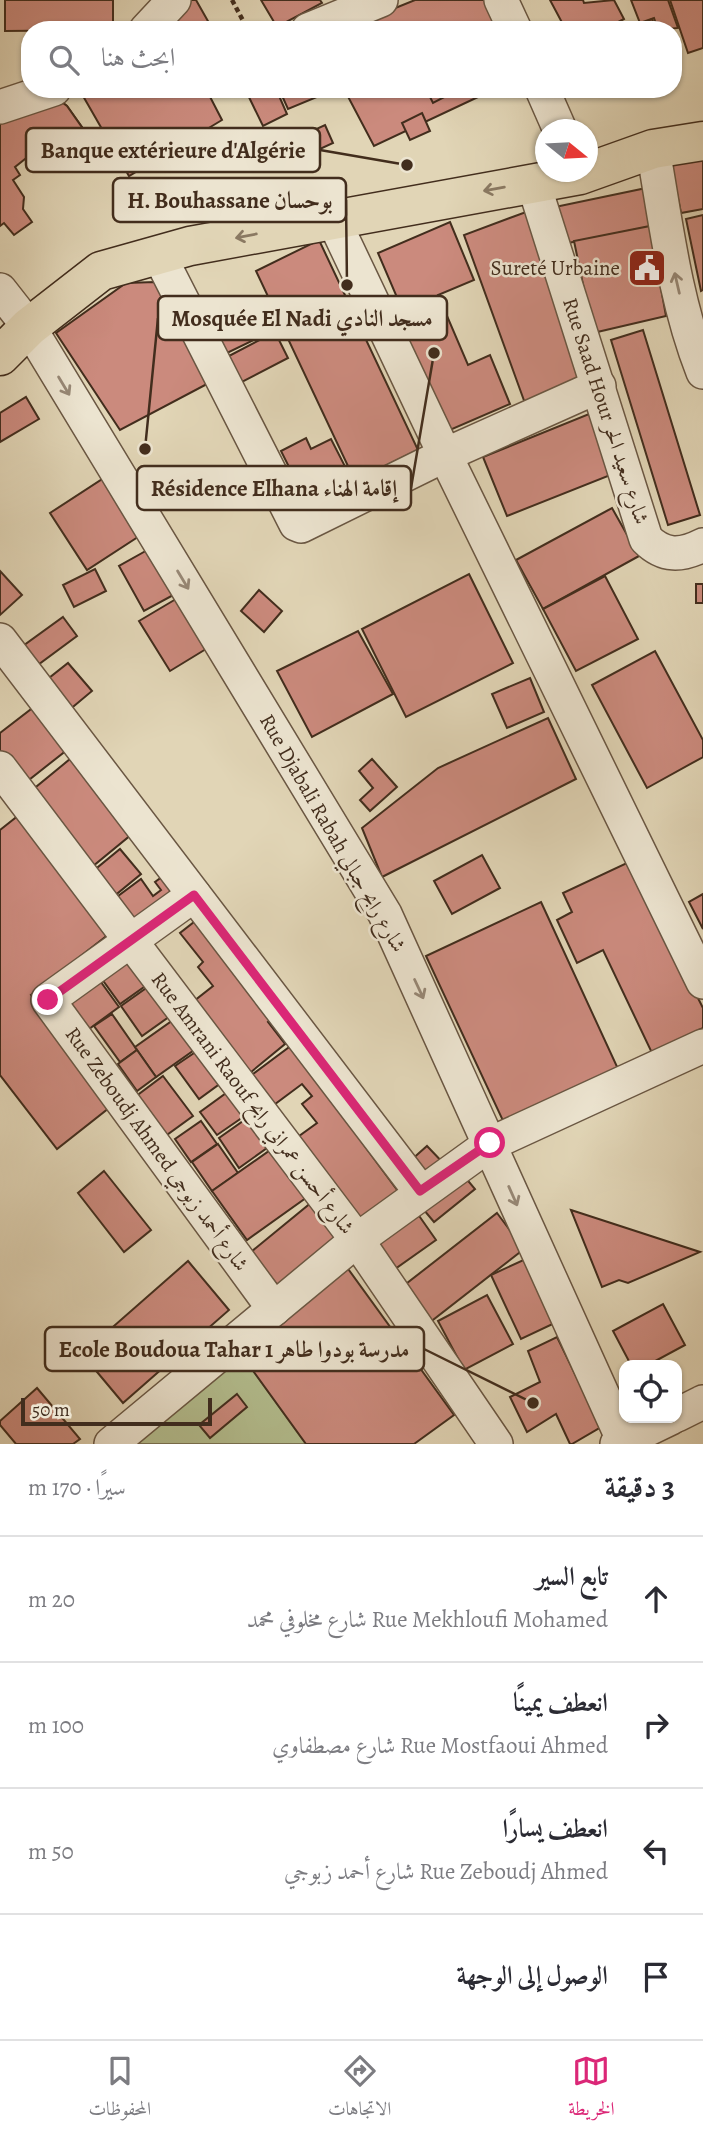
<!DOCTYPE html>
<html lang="ar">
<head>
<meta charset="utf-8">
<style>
  body { margin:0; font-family:Alegreya,Amiri,serif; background:#f7f7f7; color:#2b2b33; direction:rtl }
  .controls { position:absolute; right:21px; bottom:21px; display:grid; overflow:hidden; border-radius:14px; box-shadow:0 2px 5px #0004 }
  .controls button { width:63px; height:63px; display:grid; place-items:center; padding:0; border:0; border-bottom:2px solid #e1e1e2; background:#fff; color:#2b2b33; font:35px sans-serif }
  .compass { position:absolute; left:535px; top:119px; width:63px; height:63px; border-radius:50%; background:#fff; box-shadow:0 2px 5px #0004; rotate:108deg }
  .scale { position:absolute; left:21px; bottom:18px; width:191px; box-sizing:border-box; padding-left:7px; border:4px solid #422d1d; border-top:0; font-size:19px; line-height:24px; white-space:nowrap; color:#422d1d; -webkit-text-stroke:5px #ece4d0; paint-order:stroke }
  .stop { position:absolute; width:21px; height:21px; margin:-16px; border:5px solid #db2777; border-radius:50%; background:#fff }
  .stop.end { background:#db2777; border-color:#fff; box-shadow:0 2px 7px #0008 }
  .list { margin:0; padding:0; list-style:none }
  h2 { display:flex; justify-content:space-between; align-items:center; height:91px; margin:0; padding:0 28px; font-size:30px }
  h2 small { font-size:23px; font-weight:400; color:#7c7c81 }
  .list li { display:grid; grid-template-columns:46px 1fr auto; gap:21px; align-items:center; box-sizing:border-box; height:126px; padding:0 28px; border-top:2px solid #e1e1e2 }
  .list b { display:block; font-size:26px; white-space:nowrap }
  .list p { margin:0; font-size:23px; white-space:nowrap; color:#7c7c81 }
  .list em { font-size:23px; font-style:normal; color:#7c7c81 }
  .icon { flex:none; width:38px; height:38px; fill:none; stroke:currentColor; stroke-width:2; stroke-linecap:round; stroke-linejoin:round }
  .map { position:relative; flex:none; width:703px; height:1444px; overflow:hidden; direction:ltr }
  .search { position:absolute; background:#fff; box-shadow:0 2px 5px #0004; left:21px; right:21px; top:21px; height:77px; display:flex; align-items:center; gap:18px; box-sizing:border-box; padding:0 24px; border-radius:28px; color:#7c7c81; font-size:26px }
  .sheet { height:595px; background:#fff }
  nav { display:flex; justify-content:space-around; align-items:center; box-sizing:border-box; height:98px; border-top:2px solid #e1e1e2; background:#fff; font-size:19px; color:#7c7c81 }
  nav a { display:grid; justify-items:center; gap:4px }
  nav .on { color:#db2777 }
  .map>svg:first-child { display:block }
  .green { fill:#b3bd8e; stroke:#7a7556; stroke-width:2 }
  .building { fill:#cb8a7d; stroke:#422d1d; stroke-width:2 }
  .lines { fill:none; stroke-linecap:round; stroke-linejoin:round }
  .minor-casing { stroke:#6a5743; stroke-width:36 }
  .major-casing { stroke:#422d1d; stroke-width:41 }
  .path { stroke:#422d1d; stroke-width:4.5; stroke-dasharray:5 3.5; stroke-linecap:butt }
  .minor { stroke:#ece4d0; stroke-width:33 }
  .major { stroke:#e1d5b6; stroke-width:38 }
  .oneway { stroke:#8a7962 }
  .oneway2 { stroke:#978876 }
  .route { stroke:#db2777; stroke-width:9 }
  .labels { text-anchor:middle; stroke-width:5; stroke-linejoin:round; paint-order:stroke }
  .poi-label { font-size:21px; fill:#422d1d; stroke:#ece4d0; text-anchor:end }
  .street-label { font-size:21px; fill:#422d1d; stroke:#ece4d0 }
  .leader { fill:none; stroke:#422d1d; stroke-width:2.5 }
  .callout-dot { fill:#422d1d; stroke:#ece4d0; stroke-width:2.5 }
  .callout { fill:#ece4d0; stroke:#422d1d; stroke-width:2.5 }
  .callout-label { font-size:23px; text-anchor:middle; font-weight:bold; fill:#422d1d }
</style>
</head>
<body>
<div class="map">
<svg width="703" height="1444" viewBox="0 0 703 1444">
  <rect width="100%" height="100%" fill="#e1d5b6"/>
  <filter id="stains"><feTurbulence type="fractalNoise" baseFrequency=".00286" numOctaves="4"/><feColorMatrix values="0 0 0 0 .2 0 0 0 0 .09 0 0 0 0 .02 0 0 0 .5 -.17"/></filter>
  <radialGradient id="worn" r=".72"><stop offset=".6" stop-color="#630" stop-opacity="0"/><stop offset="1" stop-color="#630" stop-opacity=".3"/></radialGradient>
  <path class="green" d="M238,1350L306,1444H129Z"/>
  <g class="building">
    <path d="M5,0H113V30L5,31Z"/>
    <path d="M187,0H196L213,30H155Z"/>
    <path d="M261,0H320L322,3L277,27Z"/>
    <path d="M415,0H486L500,30H341Z"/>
    <path d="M550,0H583L584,3L614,0L624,19L603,30H566Z"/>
    <path d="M631,0H668L678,28L658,30L654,18L640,23Z"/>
    <path d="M670,0H703V48L688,53Z"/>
    <path d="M652,19L657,30H635L634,27Z"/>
    <path d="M79,89H206L222,120L129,176Z"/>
    <path d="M245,89H276L287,114L263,126Z"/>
    <path d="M279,89H328L329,92L288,109Z"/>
    <path d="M344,89H495L374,146Z"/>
    <path d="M426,89H450L452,93L433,103Z"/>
    <path d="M55,97L67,106L82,127L69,132L63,119L57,129L45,128L41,120L0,143V114Z"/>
    <path d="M55,97L67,106L93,143L68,160L61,149L57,152L49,140L15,167L20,175L13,180L24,197L23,209L32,222L14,235L4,223L0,226V114Z"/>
    <path d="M422,113L430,131L410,140L402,123Z"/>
    <path d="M325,125L333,143L307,155L299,137Z"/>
    <path d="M703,148V209L681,213L669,155Z"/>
    <path d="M651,187L658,225L563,244L555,207Z"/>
    <path d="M526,212L589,383L526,406L464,235Z"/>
    <path d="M703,215V290L701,291L686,219Z"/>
    <path d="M450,222L474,280L438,295L468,365L490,355L510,404L443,433L391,314L402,309L378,253Z"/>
    <path d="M650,226L666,316L593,333L574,241Z"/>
    <path d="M319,240L418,450L355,481L256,271Z"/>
    <path d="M155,282L207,384L120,430L56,333L126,283Z"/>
    <path d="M261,314L270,332L223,355L215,338Z"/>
    <path d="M643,330L700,515L668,525L611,340Z"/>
    <path d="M275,332L288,358L240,383L227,357Z"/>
    <path d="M26,397L39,419L0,442V413Z"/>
    <path d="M589,414L613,474L507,516L483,457Z"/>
    <path d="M306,438L311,449L331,439L354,484L309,507L281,451Z"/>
    <path d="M107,476L144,533L87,570L50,513Z"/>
    <path d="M612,508L639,556L543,609L516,560Z"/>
    <path d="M151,548L177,593L144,611L119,566Z"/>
    <path d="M95,569L106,591L74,607L63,585Z"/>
    <path d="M0,571L22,595L0,615Z"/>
    <path d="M469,574L513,663L406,717L362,629Z"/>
    <path d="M605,576L638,639L576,671L543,609Z"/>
    <rect x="696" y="584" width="7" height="19"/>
    <path d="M259,590L282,611L264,632L241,611Z"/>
    <path d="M176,599L206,649L170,671L139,621Z"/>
    <path d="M63,617L77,636L31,670L16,651Z"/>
    <path d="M358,631L393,694L312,737L277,671Z"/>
    <path d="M655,651L703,740V757L647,788L592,685Z"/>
    <path d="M68,663L92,691L68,711L44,682Z"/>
    <path d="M530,678L544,712L507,728L492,694Z"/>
    <path d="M39,703L72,746L25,783L0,751V733Z"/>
    <path d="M548,718L576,779L382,877L362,828L438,768Z"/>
    <path d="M70,759L132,834L87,871L25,796Z"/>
    <path d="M372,759L397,787L370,811L360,800L373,788L359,771Z"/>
    <path d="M19,815L109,934L31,995L114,1104L57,1149L0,1075V830Z"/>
    <path d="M120,849L141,874L113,897L92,872Z"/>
    <path d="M482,855L500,888L452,914L434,881Z"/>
    <path d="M629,862L703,1008V1028L652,1053L603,950L577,963L557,920L572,912L563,893Z"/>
    <path d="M166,874L183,899L133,934L110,902L141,879L153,896L161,890L155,882Z"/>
    <path d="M703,894V929L689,902Z"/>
    <path d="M541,902L619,1071L505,1125L426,956Z"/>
    <path d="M203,915L279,1014L268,1022L285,1044L245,1077L189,1005L213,986L198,967L203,962L180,933Z"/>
    <path d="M131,953L151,982L120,1004L99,975Z"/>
    <path d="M98,978L119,1007L89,1029L68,999Z"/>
    <path d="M152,984L173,1014L142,1036L121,1006Z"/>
    <path d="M112,1014L137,1050L120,1062L94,1026Z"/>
    <path d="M176,1018L197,1048L156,1077L135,1047Z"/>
    <path d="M300,1039L361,1141L403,1198L361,1230L295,1139L317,1123L302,1104L312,1096L302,1084L263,1113L241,1083Z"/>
    <path d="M137,1050L156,1077L137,1091L118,1064Z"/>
    <path d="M197,1051L225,1080L199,1099L175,1066Z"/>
    <path d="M163,1076L193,1116L164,1137L135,1097Z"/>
    <path d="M229,1091L246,1115L217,1135L200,1112Z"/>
    <path d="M253,1114L274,1143L239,1168L219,1138Z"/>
    <path d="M201,1121L217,1144L191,1162L175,1139Z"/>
    <path d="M218,1144L238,1173L212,1191L192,1162Z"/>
    <path d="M276,1146L310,1195L247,1240L212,1191Z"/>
    <path d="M427,1146L448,1168L431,1183L410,1161Z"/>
    <path d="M459,1170L475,1189L434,1222L418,1203Z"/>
    <path d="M104,1171L151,1230L124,1252L78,1193Z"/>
    <path d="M312,1202L344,1241L283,1292L251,1252Z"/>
    <path d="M415,1210L436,1240L388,1274L367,1243Z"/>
    <path d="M571,1210L700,1252L628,1283L619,1280L602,1287Z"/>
    <path d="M497,1213L524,1249L429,1323L402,1287Z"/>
    <path d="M530,1257L559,1321L521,1339L491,1275Z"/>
    <path d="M188,1261L229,1310L123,1403L82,1354Z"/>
    <path d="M346,1266L454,1415L414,1444H306L238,1350Z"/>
    <path d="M487,1295L513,1344L464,1370L438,1321Z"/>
    <path d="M663,1304L685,1345L648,1365H631L613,1331Z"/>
    <path d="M557,1337L601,1427L572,1444H570L556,1414L527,1432L510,1397L540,1382L528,1351Z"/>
    <path d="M37,1388L80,1439L73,1444H16L0,1425V1421Z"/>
    <path d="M237,1394L247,1407L210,1438L199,1425Z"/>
  </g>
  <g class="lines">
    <defs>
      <g id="minor">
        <path d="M501,0L515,30"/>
        <path d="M146,30L174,0"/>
        <path d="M308,30L381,0"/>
        <path d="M542,89L560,130"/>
        <path d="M0,107L54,89"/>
        <path d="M653,149C666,224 675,301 703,372"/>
        <path d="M533,182L646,539C664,557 681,556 703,545"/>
        <path d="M333,219L445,455L703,982"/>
        <path d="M159,255L296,524L301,526L445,455L599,386"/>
        <path d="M0,290L29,327L385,914L625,1444"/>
        <path d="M0,640L420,1191"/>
        <path d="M0,768L357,1240L496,1444"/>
        <path d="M194,895L48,1000L274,1309"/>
        <path d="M677,1415L703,1402"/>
        <path d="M111,1444L357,1240L490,1144L703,1046"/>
        <path d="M617,1444L671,1418"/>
      </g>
      <path id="major" d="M0,356L29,327L101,271L190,246L580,175L653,149L703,141"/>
    </defs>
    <use href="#minor" class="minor-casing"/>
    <use href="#major" class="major-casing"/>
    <path class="path" d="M232,0L248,30"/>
    <use href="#minor" class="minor"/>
    <use href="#major" class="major"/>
  </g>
  <defs><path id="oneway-shaft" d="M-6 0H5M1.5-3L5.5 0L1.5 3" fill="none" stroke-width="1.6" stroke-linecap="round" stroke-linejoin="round" transform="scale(1.75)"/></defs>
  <g class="oneway">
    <use href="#oneway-shaft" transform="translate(494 189) rotate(170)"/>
    <use href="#oneway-shaft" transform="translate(246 236) rotate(169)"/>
  </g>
  <g class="oneway2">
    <use href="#oneway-shaft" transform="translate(677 283) rotate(-103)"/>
    <use href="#oneway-shaft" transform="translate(64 386) rotate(59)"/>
    <use href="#oneway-shaft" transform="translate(183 580) rotate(59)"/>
    <use href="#oneway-shaft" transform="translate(419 989) rotate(65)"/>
    <use href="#oneway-shaft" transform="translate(513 1196) rotate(66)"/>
  </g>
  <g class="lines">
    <path class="route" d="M48,1000L194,895L420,1191L490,1143"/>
  </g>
  <defs>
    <symbol id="civic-square" viewBox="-11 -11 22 22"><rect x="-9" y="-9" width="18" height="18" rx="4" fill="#8f2418" stroke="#ece4d0"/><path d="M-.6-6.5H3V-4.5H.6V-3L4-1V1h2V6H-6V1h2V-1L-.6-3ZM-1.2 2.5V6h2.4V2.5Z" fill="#fff"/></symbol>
  </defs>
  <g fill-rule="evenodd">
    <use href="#civic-square" x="625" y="246" width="44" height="44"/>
  </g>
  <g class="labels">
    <g class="poi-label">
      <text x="620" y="275">Sureté Urbaine</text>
    </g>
    <g class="street-label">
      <text transform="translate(606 411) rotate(72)" y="7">Rue Saad Hour شارع سعيد الحر</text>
      <text transform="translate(333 833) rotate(60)" y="7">Rue Djabali Rabah شارع رابح جبالي</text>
      <text transform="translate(253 1103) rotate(53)" y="7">Rue Amrani Raouf شارع أحسن عمراني رابح</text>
      <text transform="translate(157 1149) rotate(54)" y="7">Rue Zeboudj Ahmed شارع أحمد زبوجي</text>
    </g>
  </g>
  <path class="leader" d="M407 165L320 150M347 285L346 200M145 449L158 318M434 353L411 488M533 1403L424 1349"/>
  <g class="callout-dot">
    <circle cx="407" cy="165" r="7"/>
    <circle cx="347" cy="285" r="7"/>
    <circle cx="145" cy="449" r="7"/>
    <circle cx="434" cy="353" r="7"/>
    <circle cx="533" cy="1403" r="7"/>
  </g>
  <g class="callout">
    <rect x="26" y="128" width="294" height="44" rx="7"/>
    <rect x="113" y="178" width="233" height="44" rx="7"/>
    <rect x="158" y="296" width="289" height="44" rx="7"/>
    <rect x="137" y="466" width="274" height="44" rx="7"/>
    <rect x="45" y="1327" width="379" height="44" rx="7"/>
  </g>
  <g class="callout-label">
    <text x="173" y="158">Banque extérieure d'Algérie</text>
    <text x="230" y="208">H. Bouhassane بوحسان</text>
    <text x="302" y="326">Mosquée El Nadi مسجد النادي</text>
    <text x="274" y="496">Résidence Elhana إقامة الهناء</text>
    <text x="234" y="1357">Ecole Boudoua Tahar 1 مدرسة بودوا طاهر</text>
  </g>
  <rect width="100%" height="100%" filter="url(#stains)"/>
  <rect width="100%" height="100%" fill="url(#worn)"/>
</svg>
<div class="controls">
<button><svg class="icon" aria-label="locate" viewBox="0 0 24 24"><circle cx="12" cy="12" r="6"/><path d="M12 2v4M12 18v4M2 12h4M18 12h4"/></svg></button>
</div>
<svg class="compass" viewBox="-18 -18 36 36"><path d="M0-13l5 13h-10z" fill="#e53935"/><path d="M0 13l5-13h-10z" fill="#7c7c81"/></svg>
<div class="scale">50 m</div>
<div class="stop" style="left:490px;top:1143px"></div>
<div class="stop end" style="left:48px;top:1000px"></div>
<div class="search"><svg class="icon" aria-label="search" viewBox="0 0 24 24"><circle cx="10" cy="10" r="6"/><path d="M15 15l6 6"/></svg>ابحث هنا</div>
</div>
<section class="sheet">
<h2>3 دقيقة<small>سيرًا · 170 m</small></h2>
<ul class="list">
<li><svg class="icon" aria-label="ahead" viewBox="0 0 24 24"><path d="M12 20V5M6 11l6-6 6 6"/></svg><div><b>تابع السير</b><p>Rue Mekhloufi Mohamed شارع مخلوفي محمد</p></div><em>20 m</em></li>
<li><svg class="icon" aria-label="right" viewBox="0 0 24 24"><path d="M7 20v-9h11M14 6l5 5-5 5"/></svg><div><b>انعطف يمينًا</b><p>Rue Mostfaoui Ahmed شارع مصطفاوي</p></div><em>100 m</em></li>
<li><svg class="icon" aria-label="left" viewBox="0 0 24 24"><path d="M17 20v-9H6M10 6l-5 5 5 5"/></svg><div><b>انعطف يسارًا</b><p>Rue Zeboudj Ahmed شارع أحمد زبوجي</p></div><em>50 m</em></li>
<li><svg class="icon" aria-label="arrive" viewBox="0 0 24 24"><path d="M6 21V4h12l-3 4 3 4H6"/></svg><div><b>الوصول إلى الوجهة</b></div></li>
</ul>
</section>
<nav>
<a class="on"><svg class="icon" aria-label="map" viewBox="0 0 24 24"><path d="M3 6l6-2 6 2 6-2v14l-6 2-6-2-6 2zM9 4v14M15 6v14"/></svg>الخريطة</a>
<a><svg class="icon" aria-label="directions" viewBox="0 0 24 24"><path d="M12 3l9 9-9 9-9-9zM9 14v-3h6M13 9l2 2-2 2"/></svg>الاتجاهات</a>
<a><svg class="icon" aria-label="saved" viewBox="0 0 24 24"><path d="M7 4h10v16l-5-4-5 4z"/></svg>المحفوظات</a>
</nav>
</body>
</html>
